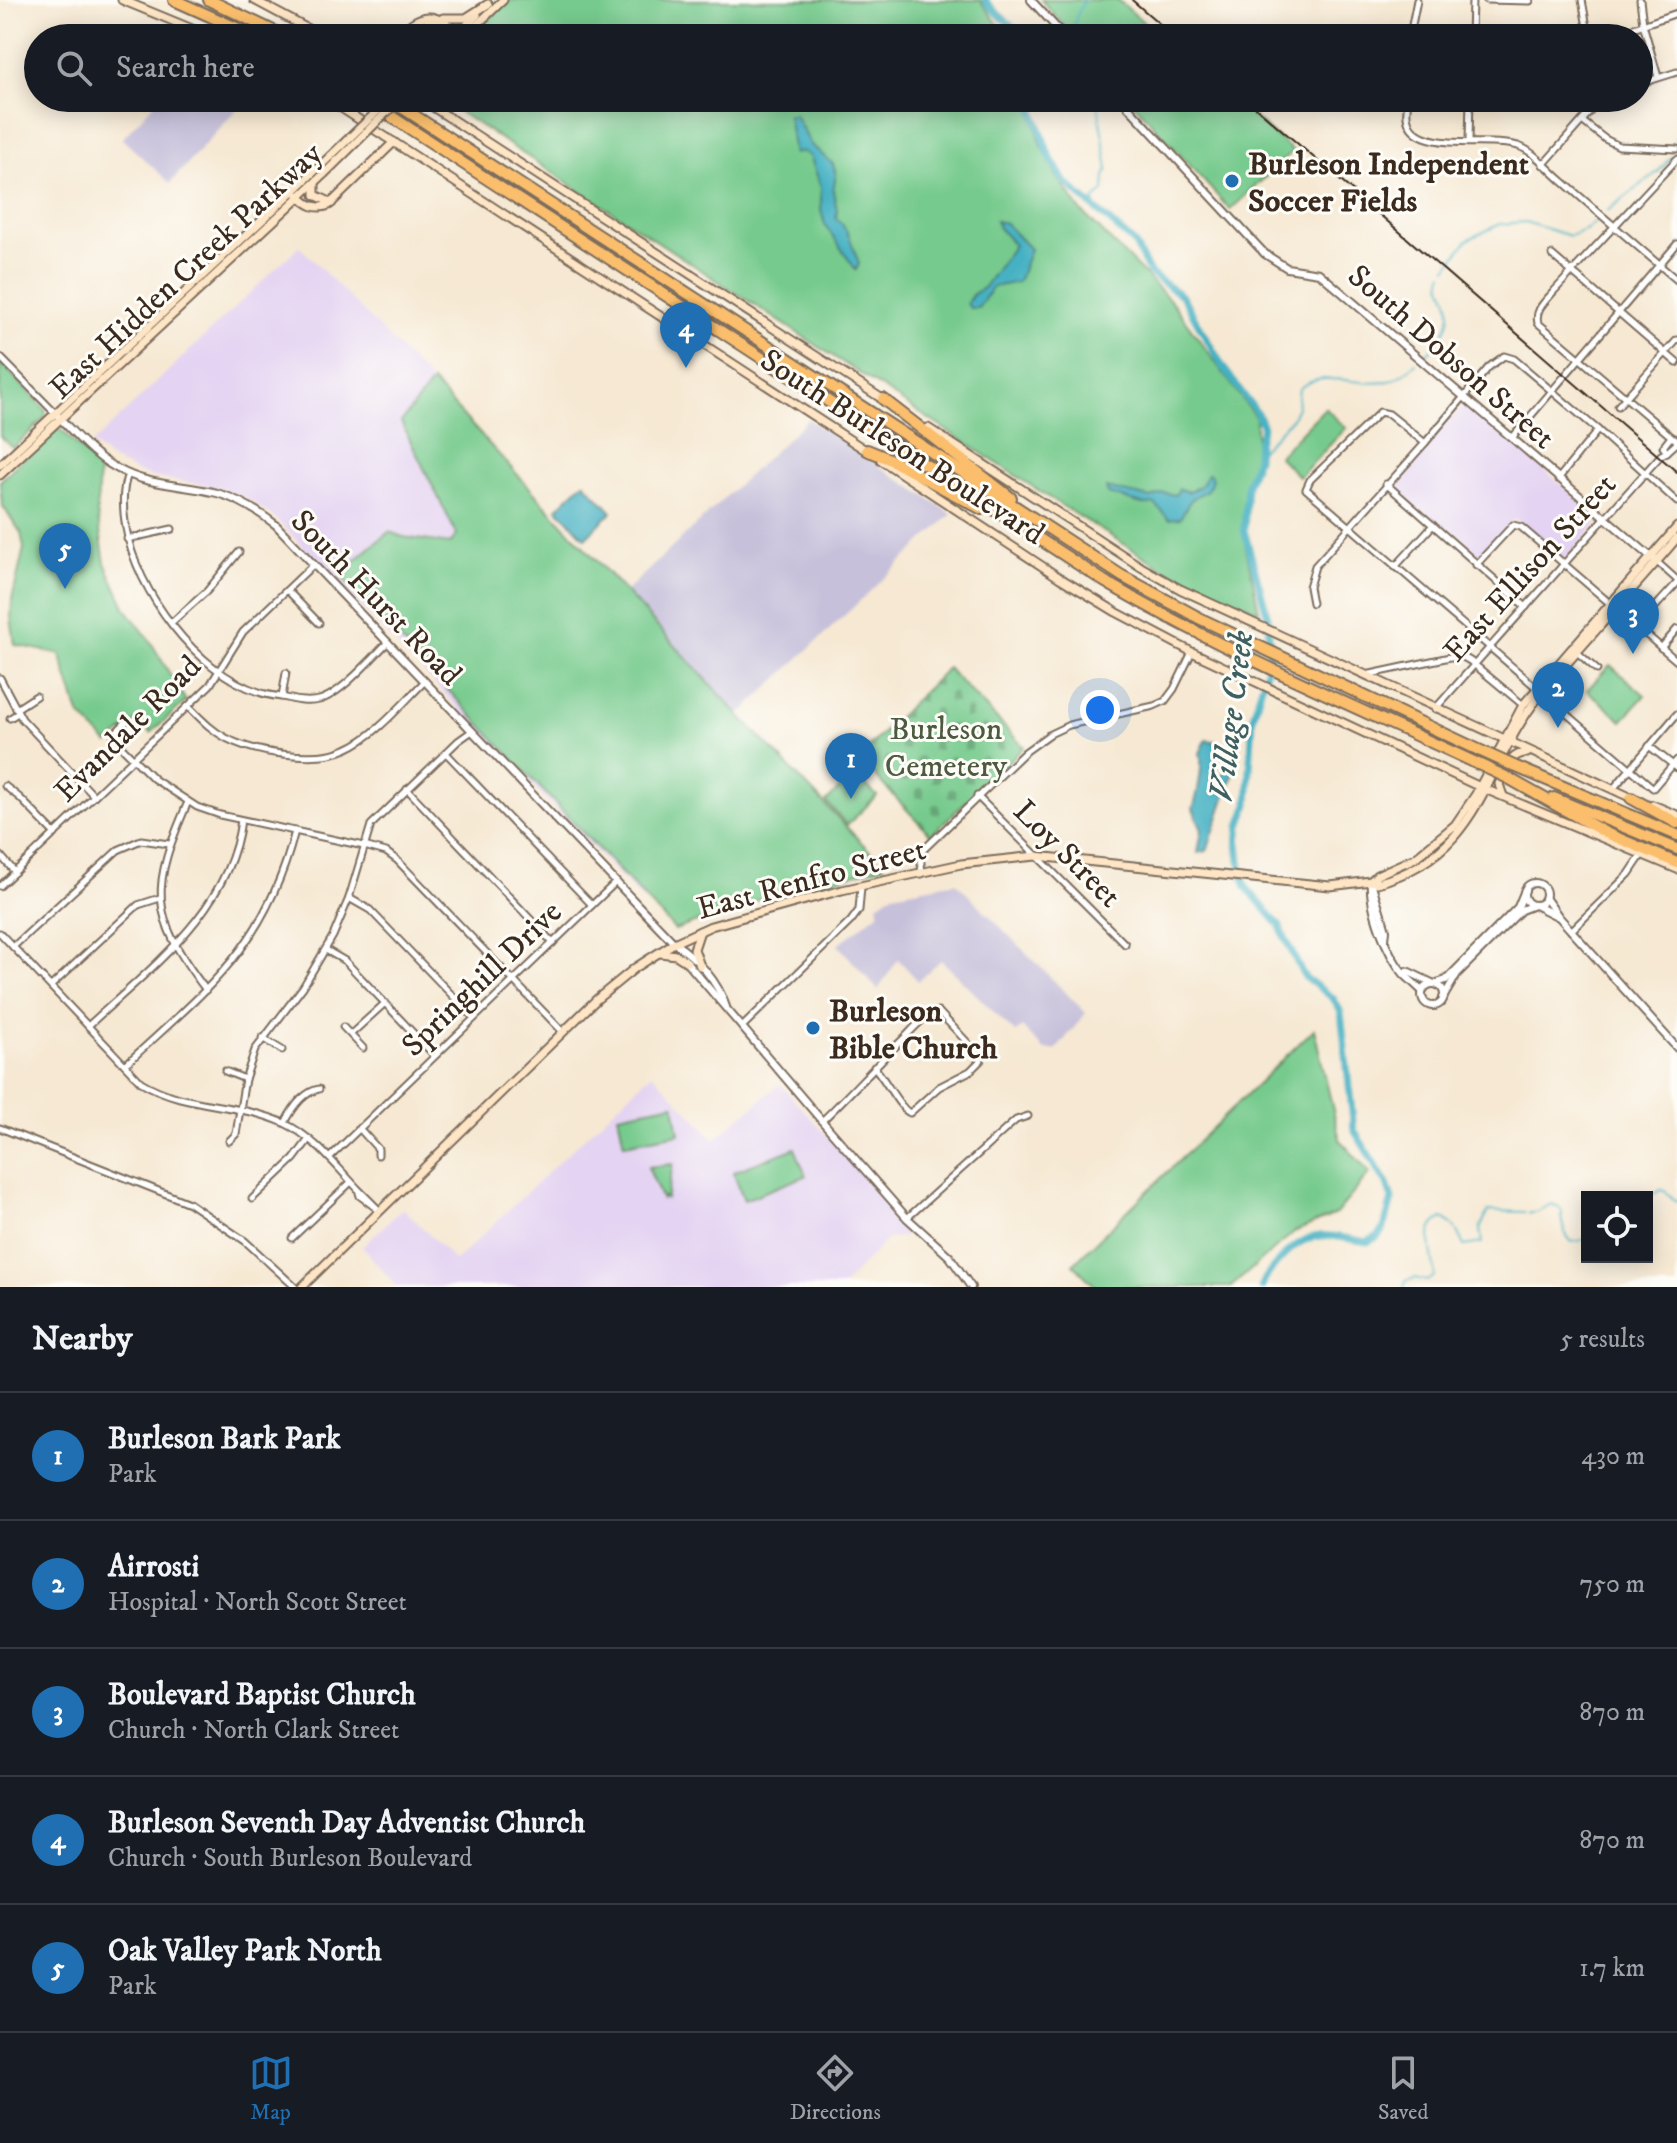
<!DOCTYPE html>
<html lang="en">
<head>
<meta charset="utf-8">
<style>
  body { margin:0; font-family:"IM FELL DW Pica",serif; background:#20242c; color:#f1f3f6 }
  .controls { position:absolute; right:24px; bottom:24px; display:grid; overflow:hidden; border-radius:0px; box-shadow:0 4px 20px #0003 }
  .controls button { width:72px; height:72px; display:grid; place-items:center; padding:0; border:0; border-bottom:2px solid #363941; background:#171b24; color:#f1f3f6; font:40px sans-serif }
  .you { position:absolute; left:1100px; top:710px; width:28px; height:28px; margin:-20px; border:6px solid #fff; border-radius:50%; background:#1a73e8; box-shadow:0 0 0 12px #1a73e833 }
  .badge { display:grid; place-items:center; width:52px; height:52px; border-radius:50%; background:#1f6fb2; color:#fff; font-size:26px; font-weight:700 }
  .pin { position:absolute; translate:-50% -66px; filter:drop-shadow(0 2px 4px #0008) }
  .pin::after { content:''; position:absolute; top:42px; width:28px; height:24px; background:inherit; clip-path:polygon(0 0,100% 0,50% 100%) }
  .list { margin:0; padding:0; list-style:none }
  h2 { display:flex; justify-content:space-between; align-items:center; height:104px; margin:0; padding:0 32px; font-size:34px }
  h2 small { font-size:26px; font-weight:400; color:#9ea1a6 }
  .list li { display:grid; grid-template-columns:52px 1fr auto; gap:24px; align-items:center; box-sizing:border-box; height:128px; padding:0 32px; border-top:2px solid #363941 }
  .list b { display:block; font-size:30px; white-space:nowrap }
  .list p { margin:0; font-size:26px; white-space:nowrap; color:#9ea1a6 }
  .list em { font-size:26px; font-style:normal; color:#9ea1a6 }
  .icon { flex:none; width:44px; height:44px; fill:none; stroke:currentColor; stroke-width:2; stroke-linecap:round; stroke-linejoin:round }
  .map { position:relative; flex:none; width:1677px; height:1287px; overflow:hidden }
  .search { position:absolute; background:#171b24; box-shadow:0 4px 20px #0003; left:24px; right:24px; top:24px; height:88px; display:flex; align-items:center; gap:20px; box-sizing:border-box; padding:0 28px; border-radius:44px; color:#9ea1a6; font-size:30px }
  .sheet { height:744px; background:#171b24 }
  nav { display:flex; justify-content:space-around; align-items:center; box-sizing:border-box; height:112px; border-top:2px solid #363941; background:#171b24; font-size:22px; color:#9ea1a6 }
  nav a { display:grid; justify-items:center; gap:4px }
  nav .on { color:#1f6fb2 }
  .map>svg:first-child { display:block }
  .built { fill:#e4d3f2 }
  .industrial { fill:#c6c0da }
  .green { fill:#76ca8d; stroke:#587a56; stroke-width:2 }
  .cemetery { fill:url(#cemetery-stones); stroke:#587a56; stroke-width:2 }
  .water { fill:#45b1c3; stroke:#406e70; stroke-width:2 }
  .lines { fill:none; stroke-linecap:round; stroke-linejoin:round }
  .stream { stroke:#45b1c3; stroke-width:2 }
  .river { stroke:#45b1c3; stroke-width:7 }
  .minor-casing { stroke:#7c6c5d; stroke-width:9 }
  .tertiary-casing { stroke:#7c6c5d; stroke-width:10 }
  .secondary-casing { stroke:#7c6c5d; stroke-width:11 }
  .motorway-casing { stroke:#7c6c5d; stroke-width:14 }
  .minor { stroke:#fff; stroke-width:5 }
  .tertiary { stroke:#fff; stroke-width:6 }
  .secondary { stroke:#fde5c5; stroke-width:7 }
  .motorway { stroke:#fabe6d; stroke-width:10 }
  .rail { stroke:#3b2a1e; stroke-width:2 }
  .secondary-bridge-casing { stroke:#7c6c5d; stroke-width:11; stroke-linecap:butt }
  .motorway-bridge-casing { stroke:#7c6c5d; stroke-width:14; stroke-linecap:butt }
  .secondary-bridge { stroke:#fde5c5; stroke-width:7 }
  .motorway-bridge { stroke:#fabe6d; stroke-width:10 }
  .poi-dot { fill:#1f6fb2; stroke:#fdfcf7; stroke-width:3 }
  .labels { text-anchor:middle; stroke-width:6; stroke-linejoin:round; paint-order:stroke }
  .poi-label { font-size:32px; font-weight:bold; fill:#3b2a1e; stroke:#fdfcf7; text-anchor:start }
  .street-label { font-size:32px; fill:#3b2a1e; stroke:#fdfcf7 }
  .park-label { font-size:32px; fill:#4d5a3f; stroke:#fdfcf7 }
  .water-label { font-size:34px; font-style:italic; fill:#3f6060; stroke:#fdfcf7 }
</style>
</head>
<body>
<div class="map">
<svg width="1677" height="1287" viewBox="0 0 1677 1287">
  <defs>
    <pattern id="cemetery-stones" width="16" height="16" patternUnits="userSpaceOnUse" patternTransform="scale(2)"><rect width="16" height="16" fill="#76ca8d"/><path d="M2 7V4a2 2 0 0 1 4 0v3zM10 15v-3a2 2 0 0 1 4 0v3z" fill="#62a473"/></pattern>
  </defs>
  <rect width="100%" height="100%" fill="#fdfcf7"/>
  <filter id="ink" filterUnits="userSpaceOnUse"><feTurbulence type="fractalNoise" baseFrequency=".0125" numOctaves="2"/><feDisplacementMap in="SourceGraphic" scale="16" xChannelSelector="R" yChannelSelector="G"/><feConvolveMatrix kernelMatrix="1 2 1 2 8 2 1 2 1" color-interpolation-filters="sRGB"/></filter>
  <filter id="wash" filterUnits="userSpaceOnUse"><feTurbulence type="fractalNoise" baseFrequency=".006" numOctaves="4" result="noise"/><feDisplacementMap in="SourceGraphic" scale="32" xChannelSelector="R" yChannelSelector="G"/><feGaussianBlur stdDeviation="1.8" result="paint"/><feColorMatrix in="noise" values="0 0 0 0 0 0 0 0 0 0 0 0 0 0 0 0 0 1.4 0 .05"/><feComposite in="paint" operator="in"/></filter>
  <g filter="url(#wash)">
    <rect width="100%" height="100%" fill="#f6e8d2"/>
    <g class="built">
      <path d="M299,246L432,382L855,836L643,900L274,517L246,498L221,488L153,477L137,472L113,460L92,444Z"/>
      <path d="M1466,402L1601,519L1564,561L1515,518L1476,561L1391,484Z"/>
      <path d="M652,1073L715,1139L780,1084L911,1229L904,1236L887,1239L842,1287H397L362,1247L403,1208L455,1261Z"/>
    </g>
    <g class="industrial">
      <path d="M159,98H247L170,183L122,139Z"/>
      <path d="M808,419L952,514L739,715L625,592Z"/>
      <path d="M956,882L1086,1013L1056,1050H1044L1022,1027L1015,1033L941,960L918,981L898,959L878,990L838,945L879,912L878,904L893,894Z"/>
    </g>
    <g class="green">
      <path d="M509,0H980L1008,38H470Z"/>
      <path d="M1041,0H1118L1162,38H1075Z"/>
      <path d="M438,98H1028L1041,144L1057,176L1081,211L1171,301L1256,418V459L1245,483L1242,528L1259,611L1166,570L1056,502Z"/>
      <path d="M1129,98H1232L1293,151L1230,210Z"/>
      <path d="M0,362L46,410L45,418L13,448L0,436Z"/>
      <path d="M432,382L739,715L884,866L753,901L675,930L341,577L352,563L389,532L403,537L450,544L457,535L401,422Z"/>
      <path d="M1325,408L1346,428L1299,477L1278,456Z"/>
      <path d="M59,428L99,466L97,513L105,563L126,609L149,639L186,701L151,733L137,720L108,744L79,714L60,654L15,645L11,618L12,600L24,548L21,533L2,505L0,481L54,429Z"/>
      <path d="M1610,665L1645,695L1622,721L1587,690Z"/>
      <path d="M855,774L877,796L847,825L826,802Z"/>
      <path d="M1314,1029L1340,1140L1370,1173L1336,1214L1294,1232L1231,1287H1096L1073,1264Z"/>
      <path d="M674,1104L679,1134L624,1144L618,1115Z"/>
      <path d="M795,1148L806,1176L744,1200L733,1172Z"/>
      <path d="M673,1164L666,1199L662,1197V1200L648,1167Z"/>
    </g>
    <path class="cemetery" d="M947,668L1024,747L931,835L858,758Z"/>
    <g class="water">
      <path d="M788,115H795L811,145L833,164L836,175L833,191L837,210L836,218C849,228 853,248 859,264L856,270L825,225L821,210V187L810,156L801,151L794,154Z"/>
      <path d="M996,221L1005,223L1030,249L1018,282L993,287L978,308H970L967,303L972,295L984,287L1014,245L999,228Z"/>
      <path d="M1208,474L1212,476C1210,496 1201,490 1191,500C1187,504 1184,513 1180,518L1169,519L1155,504L1145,505L1108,494L1106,488L1151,498L1164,493L1175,495L1179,489L1189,492L1200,486Z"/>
      <path d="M584,482L612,512L585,538L557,508Z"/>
      <path d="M1206,740L1214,741L1219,747L1215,789L1224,772L1231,749L1236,748L1235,769L1207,851L1198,853L1202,829L1193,809C1197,797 1204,764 1200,753Z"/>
    </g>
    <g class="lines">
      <g class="stream">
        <path d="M1078,38L1073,31L1076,17L1084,0"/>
        <path d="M1675,144L1677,136"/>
        <path d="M1095,209L1094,199L1104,192L1105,176L1108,170L1097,98"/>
        <path d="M1607,211L1659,171L1671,157"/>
        <path d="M1447,268L1467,240L1500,224L1525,222L1570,236L1587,229L1599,219"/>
        <path d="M1427,354C1443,338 1456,320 1447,297C1443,286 1439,285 1444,273"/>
        <path d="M1258,453L1292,418L1297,407L1299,389C1324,367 1361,389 1389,381C1400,378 1408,370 1416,363"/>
        <path d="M1647,1197L1661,1190L1665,1191L1677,1202"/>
        <path d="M1529,1213H1536L1551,1204L1559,1207L1562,1212C1561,1223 1564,1234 1572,1242L1587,1239"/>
        <path d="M1404,1287L1406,1281L1415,1278L1427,1281L1434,1276C1436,1257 1419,1229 1443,1218C1455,1224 1459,1235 1464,1246L1482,1243L1480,1229L1488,1211L1525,1212"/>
      </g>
      <g class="river">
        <path d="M985,0C995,15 1012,22 1022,38"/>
        <path d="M1033,98V108L1049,155L1064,181L1134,243L1150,273L1182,296L1223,367L1257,413L1263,427L1258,442L1257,458L1247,485L1244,530L1268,617L1270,657L1253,717L1248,804L1240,826L1238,843L1241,869L1246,887L1279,925L1301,971L1306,978L1333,998L1341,1012L1354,1130L1387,1184L1392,1199L1384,1228L1377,1237L1367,1242C1327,1235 1310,1227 1280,1260C1272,1269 1265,1276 1262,1287"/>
      </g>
    </g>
  </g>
  <g filter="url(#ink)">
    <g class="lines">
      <defs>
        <g id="minor">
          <path d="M1486,0L1530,1"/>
          <path d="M1582,0L1589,38"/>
          <path d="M1640,0L1643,24L1658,77"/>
          <path d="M1413,38L1411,30L1417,0"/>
          <path d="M1471,38L1472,0"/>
          <path d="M1604,38L1677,13"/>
          <path d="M1639,84L1677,72"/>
          <path d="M1409,98C1391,161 1486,135 1518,146C1534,151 1548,169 1561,180C1600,214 1638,247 1677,280"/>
          <path d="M1582,121L1605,139L1619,146L1677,149"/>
          <path d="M1469,141L1470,98"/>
          <path d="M1543,165L1596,105L1606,98"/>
          <path d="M1552,255L1677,363"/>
          <path d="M0,357L55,413"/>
          <path d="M1618,406L1677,340"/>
          <path d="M1672,437L1538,323C1534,309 1547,300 1555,290L1677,159"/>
          <path d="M1512,438L1677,244"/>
          <path d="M1670,438H1675L1677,443L1667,452L1663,447Z"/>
          <path d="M1425,443L1389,414L1380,412L1310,480L1306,489L1653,788L1677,760"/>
          <path d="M128,474C121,491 123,511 126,528C136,590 197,673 259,692C266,695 275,696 282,697C294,700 307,703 319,700C340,695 372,658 388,642"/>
          <path d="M1558,479L1598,430"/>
          <path d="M1386,484L1526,607"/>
          <path d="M127,539L172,529"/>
          <path d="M1657,562L1677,580"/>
          <path d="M1476,565L1513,525L1521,527L1677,661"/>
          <path d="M1395,567L1433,525"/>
          <path d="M287,590L319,623"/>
          <path d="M1312,603L1309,587L1315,566L1425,443L1489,367L1504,356L1514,359L1598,430L1677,502"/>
          <path d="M171,623L207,591L239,552"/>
          <path d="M1637,627L1677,583"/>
          <path d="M1661,648L1677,629"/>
          <path d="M1577,652L1597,670"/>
          <path d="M1366,675L1450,657H1463L1470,661L1523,705"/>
          <path d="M0,678L22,719L94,796"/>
          <path d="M282,697L286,673"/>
          <path d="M188,706C200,718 211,730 226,738C254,753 316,763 346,749C376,736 402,704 425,681"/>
          <path d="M16,709L36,696"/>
          <path d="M1435,709L1661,455L1667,452"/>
          <path d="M10,718L18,713"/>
          <path d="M127,721L114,734V739L154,779L197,807L220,815L364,846L386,852L397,860L563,1032"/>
          <path d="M1649,746L1677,768"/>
          <path d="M446,753L592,905"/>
          <path d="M5,786L20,798L55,834"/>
          <path d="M407,789L553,943"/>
          <path d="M1613,789L1677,714"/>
          <path d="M977,796L1125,944"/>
          <path d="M188,802C151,887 148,914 206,990"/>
          <path d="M0,855L15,872"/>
          <path d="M922,874L920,853L1025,752L1050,734L1069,725L1154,706L1165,701L1174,689L1192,652"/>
          <path d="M0,886L210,685L243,632L314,564"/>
          <path d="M349,898L370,910L474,1018"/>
          <path d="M1571,931L1629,874L1641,856"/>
          <path d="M0,933L141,1082C186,1109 238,1102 284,1123C314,1137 336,1166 358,1189L360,1196L380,1211"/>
          <path d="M13,947L118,850L141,840L169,844"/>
          <path d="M326,950L345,961L434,1055"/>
          <path d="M51,986L138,905L160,898"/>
          <path d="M88,1026C150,968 230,911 241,820"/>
          <path d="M343,1027L363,1048"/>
          <path d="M742,1027L851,921L859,910L861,887"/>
          <path d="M351,1034L384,1004"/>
          <path d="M262,1038L282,1050"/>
          <path d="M125,1065C208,988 266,947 295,831"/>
          <path d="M225,1071L245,1079"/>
          <path d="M822,1121C848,1096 872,1069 899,1043C913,1030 919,1019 938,1011L979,1055L981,1060L970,1071L939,1087L910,1113C900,1110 885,1078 874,1067"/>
          <path d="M285,1123C292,1109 303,1092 319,1089"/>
          <path d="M0,1128L189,1203L245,1241L295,1287"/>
          <path d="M359,1128L378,1149V1155"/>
          <path d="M229,1141L236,1134L245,1079L255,1050L303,987L333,936L349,898L371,825L458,741L472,731"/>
          <path d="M329,1158L616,882"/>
          <path d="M359,1190L377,1208"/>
          <path d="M252,1199L294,1159L309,1139"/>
          <path d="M907,1218L1016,1120L1028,1116"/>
          <path d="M292,1238L351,1182"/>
        </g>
        <g id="tertiary">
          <path d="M1031,0L1066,38"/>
          <path d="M1120,98L1265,254L1287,268L1319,273L1657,562"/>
          <path d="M55,413C77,436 96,460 126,473C154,486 186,485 217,493C239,499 258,511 276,525L674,943C696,957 718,981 726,1007"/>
          <path d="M1371,881C1369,908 1386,953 1404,974C1410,980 1416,985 1422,991"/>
          <path d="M1371,882L1386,930L1385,940"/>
          <circle cx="1535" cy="894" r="11"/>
          <path d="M1546,899L1559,917L1677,1048"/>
          <path d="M1535,905L1557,916"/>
          <path d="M684,959L822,1121L907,1218L950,1257L971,1287"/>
          <path d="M1407,971L1432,983"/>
          <circle cx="1433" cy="995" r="11"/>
          <path d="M1434,984L1446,980L1518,907L1525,890"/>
          <path d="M1443,998L1457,974L1521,910L1534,905"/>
        </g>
        <g id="secondary">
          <path d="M122,0L214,38"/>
          <path d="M254,0L325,38"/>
          <path d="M443,18H466L488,4"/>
          <path d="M427,19L438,25L444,38"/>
          <path d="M395,38C422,11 434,9 462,38"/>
          <path d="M454,38L477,15"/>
          <path d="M463,38L503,0"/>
          <path d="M326,98L870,453"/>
          <path d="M419,98L887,402"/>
          <path d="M315,184V195L332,203"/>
          <path d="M298,195C307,205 316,210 329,205L394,142"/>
          <path d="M928,428L1141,567L1180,589L1634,799"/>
          <path d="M881,460L1060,578L1116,612L1192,652L1480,787L1677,869"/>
          <path d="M0,465L319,167"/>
          <path d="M0,475L324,174"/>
          <path d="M1503,796L1499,784C1506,770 1509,753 1527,753"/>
          <path d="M1653,805L1677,815"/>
          <path d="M1371,881L1377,875L1415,858L1455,825L1476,794L1523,705L1677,527"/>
          <path d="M660,953L676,955L687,962"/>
          <path d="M700,966L694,949L700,931"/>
          <path d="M302,1287L597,999L635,968L674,943L711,926L842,890L961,864L1036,856L1330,886L1371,881L1377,883C1483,854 1482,767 1540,695C1584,642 1632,591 1677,538"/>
        </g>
        <g id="motorway">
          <path d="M174,0L259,38"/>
          <path d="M209,0L288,38"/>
          <path d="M363,98L1104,581C1222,651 1350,704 1474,762"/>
          <path d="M389,99L1122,576L1201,619L1481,751"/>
          <path d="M883,399L1011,498"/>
          <path d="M867,450L889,459L982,509"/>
          <path d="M1514,766L1677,835"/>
          <path d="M1508,778L1606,833L1677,863"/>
          <path d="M1554,798L1677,849"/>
          <path d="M1631,798L1677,823"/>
        </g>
      </defs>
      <use href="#minor" class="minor-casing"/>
      <use href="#tertiary" class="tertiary-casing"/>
      <use href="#secondary" class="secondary-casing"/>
      <use href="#motorway" class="motorway-casing"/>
      <use href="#minor" class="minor"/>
      <use href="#tertiary" class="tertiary"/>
      <use href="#secondary" class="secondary"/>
      <use href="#motorway" class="motorway"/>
      <g class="rail">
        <path d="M1132,0L1176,38"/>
        <path d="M1245,98L1677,472"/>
      </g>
      <defs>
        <g id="secondary-bridge">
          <path d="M319,167L391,98"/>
          <path d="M324,174L401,98"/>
        </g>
        <g id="motorway-bridge">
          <path d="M1481,751L1514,766"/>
          <path d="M1474,762L1508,778"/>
        </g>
      </defs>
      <use href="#secondary-bridge" class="secondary-bridge-casing"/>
      <use href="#motorway-bridge" class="motorway-bridge-casing"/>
      <use href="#secondary-bridge" class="secondary-bridge"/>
      <use href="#motorway-bridge" class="motorway-bridge"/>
    </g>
  </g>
  <g class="poi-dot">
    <circle cx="1232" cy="181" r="8"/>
    <circle cx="813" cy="1028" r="8"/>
  </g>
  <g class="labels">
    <g class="poi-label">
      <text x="1248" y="174">Burleson Independent<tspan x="1248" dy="37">Soccer Fields</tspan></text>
      <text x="829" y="1021">Burleson<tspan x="829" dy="37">Bible Church</tspan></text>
    </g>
    <g class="street-label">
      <text transform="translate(185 270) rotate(-43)" y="11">East Hidden Creek Parkway</text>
      <text transform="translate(1452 356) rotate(41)" y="11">South Dobson Street</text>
      <text transform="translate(903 446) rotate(33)" y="11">South Burleson Boulevard</text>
      <text transform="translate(1529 567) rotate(-48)" y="11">East Ellison Street</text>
      <text transform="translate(377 597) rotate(46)" y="11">South Hurst Road</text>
      <text transform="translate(127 728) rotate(-45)" y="11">Evandale Road</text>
      <text transform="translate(1068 853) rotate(45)" y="11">Loy Street</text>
      <text transform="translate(811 878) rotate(-15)" y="11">East Renfro Street</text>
      <text transform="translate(481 978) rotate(-44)" y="11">Springhill Drive</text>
    </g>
    <g class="park-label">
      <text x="946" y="739">Burleson<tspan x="946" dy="37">Cemetery</tspan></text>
    </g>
    <g class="water-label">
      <text transform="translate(1230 716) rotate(-83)" y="12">Village Creek</text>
    </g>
  </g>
</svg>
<div class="controls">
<button><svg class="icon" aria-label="locate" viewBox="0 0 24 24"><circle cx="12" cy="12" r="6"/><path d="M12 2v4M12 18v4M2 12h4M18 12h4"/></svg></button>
</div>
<div class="you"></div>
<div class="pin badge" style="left:851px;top:799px">1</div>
<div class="pin badge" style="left:1558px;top:728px">2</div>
<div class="pin badge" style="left:1633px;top:654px">3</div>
<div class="pin badge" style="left:686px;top:368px">4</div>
<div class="pin badge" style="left:65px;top:589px">5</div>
<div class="search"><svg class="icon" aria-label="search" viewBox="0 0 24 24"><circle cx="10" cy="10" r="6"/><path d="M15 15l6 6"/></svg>Search here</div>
</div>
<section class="sheet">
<h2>Nearby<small>5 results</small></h2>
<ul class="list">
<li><span class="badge">1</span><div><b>Burleson Bark Park</b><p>Park</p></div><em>430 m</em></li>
<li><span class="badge">2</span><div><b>Airrosti</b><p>Hospital · North Scott Street</p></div><em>750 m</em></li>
<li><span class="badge">3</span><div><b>Boulevard Baptist Church</b><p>Church · North Clark Street</p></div><em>870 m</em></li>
<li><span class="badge">4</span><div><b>Burleson Seventh Day Adventist Church</b><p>Church · South Burleson Boulevard</p></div><em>870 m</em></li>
<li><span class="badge">5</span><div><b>Oak Valley Park North</b><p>Park</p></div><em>1.7 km</em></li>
</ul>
</section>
<nav>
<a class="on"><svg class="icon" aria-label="map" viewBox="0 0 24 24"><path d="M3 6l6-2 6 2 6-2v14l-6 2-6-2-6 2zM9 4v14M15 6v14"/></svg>Map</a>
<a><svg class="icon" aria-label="directions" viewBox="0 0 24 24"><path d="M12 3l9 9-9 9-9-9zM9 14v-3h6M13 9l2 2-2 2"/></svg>Directions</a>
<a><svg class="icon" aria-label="saved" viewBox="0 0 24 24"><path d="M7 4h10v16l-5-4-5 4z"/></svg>Saved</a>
</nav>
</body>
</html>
